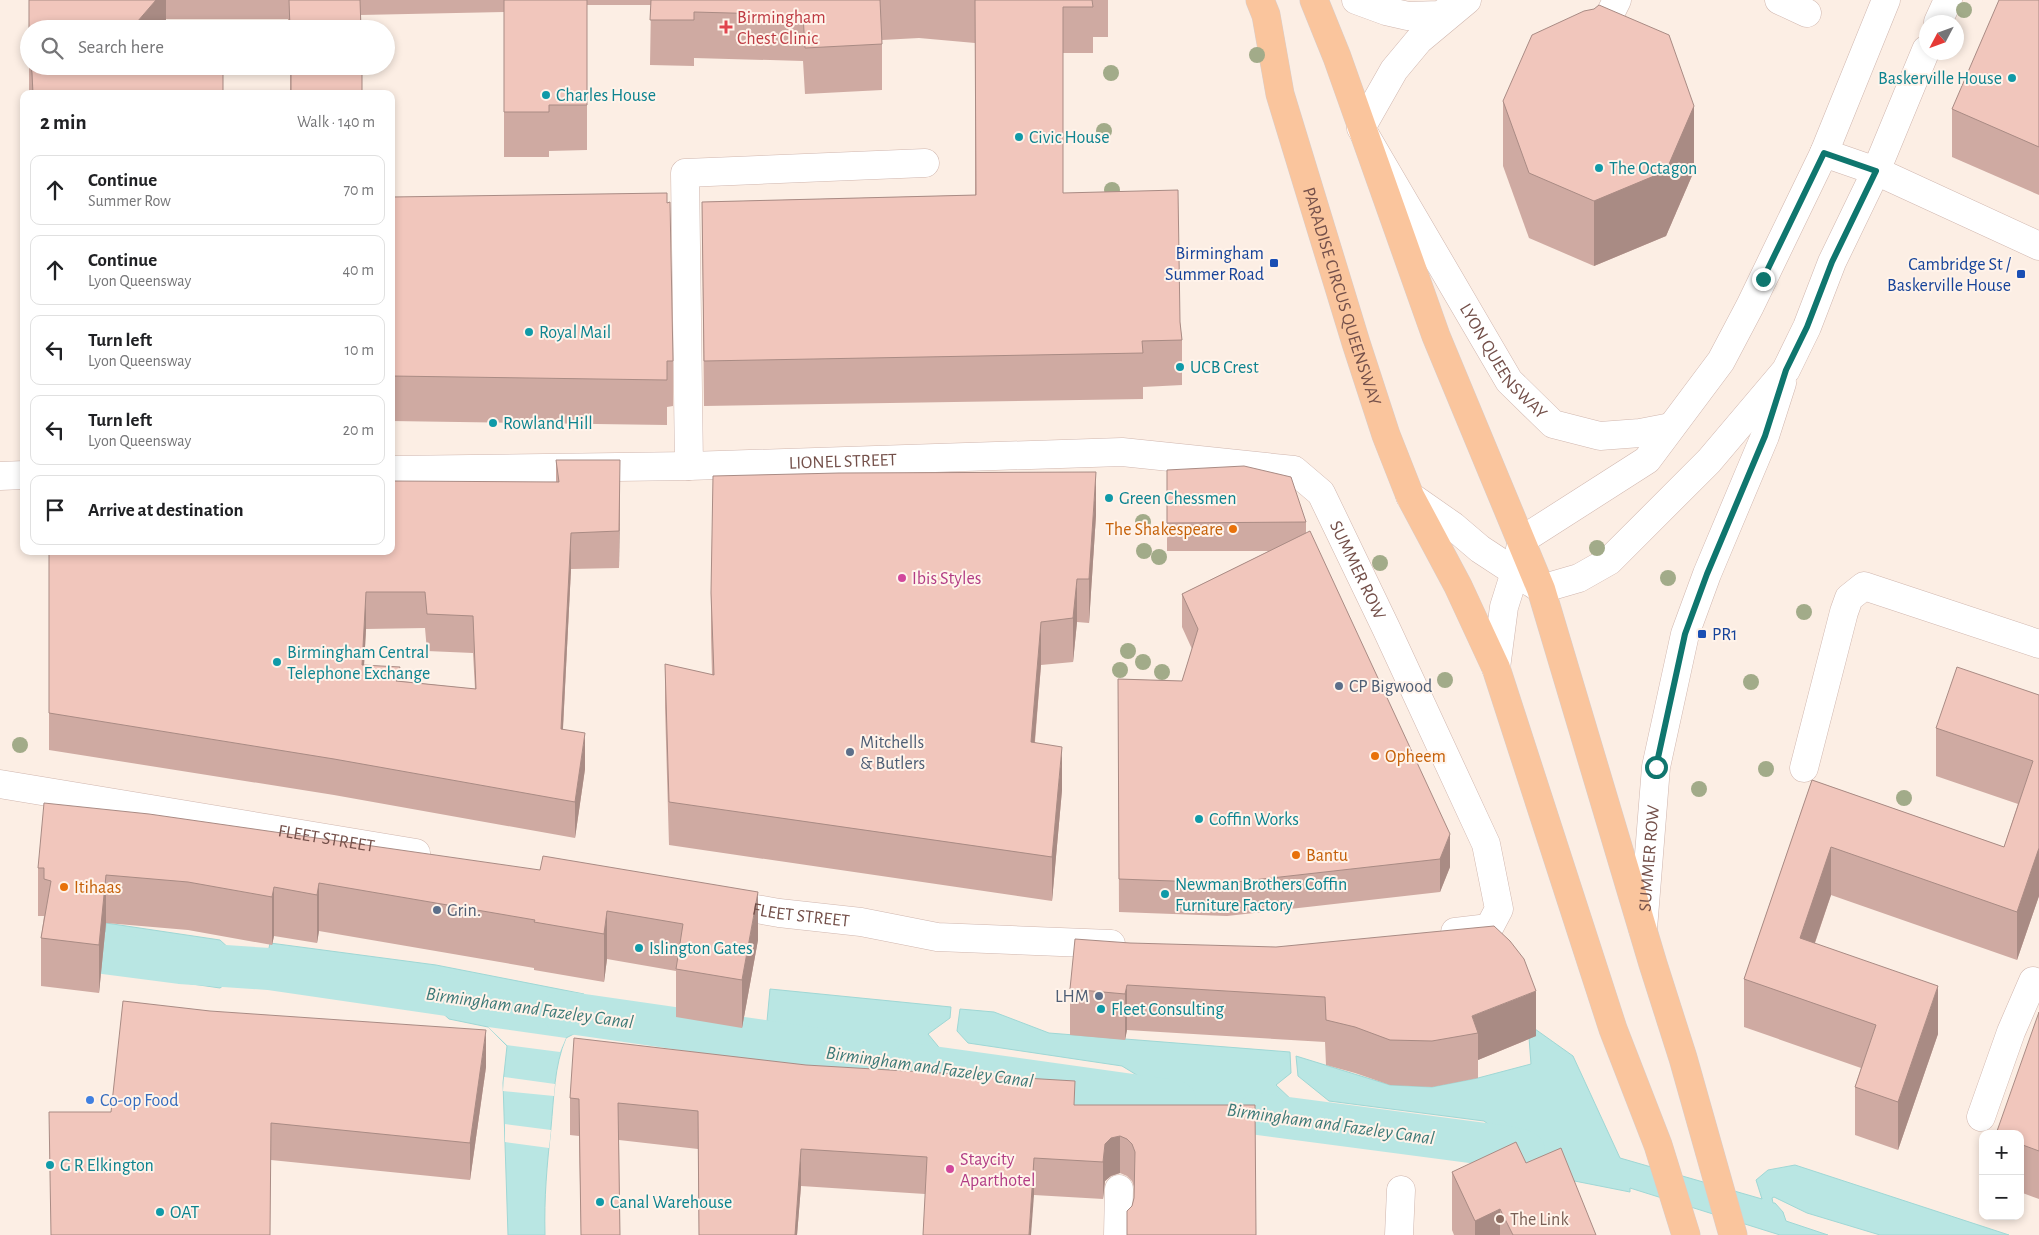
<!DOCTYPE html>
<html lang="en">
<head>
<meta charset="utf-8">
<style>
  body { margin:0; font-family:"Alegreya Sans",sans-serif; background:#f6f6f6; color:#202124 }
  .controls { position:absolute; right:15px; bottom:15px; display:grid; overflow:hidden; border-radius:10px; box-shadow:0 2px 8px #0003 }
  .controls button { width:45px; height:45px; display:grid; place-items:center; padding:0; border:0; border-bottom:1px solid #e0e0e0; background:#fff; color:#202124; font:25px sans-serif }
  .compass { position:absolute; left:1919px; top:15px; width:45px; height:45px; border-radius:50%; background:#fff; box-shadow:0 2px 8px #0003; rotate:229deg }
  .stop { position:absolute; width:15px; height:15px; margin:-11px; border:4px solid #0f766e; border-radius:50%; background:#fff }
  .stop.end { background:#0f766e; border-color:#fff; box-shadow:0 1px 5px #0008 }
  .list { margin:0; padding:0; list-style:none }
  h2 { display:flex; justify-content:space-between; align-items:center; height:65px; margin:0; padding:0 20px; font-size:21px }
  h2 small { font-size:16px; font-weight:400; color:#757577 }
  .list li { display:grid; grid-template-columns:32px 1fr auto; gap:15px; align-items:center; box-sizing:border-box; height:70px; margin:0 10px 10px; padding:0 10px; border:1px solid #e0e0e0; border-radius:10px }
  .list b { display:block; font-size:19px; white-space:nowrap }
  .list p { margin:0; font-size:16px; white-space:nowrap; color:#757577 }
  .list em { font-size:16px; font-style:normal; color:#757577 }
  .icon { flex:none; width:28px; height:28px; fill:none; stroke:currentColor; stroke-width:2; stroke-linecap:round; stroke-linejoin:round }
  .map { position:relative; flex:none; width:2039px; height:1235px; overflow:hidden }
  .search { position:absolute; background:#fff; box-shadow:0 2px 8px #0003; left:20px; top:20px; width:375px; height:55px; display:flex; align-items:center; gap:12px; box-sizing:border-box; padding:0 18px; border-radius:28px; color:#757577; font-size:19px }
  .panel { position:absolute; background:#fff; box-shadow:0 2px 8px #0003; left:20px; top:90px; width:375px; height:465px; border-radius:10px }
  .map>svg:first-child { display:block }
  .water { fill:#b9e6e3; stroke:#9fd7d5 }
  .pier { fill:#fceee4 }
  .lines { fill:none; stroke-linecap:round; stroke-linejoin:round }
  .canal { stroke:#b9e6e3; stroke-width:42 }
  .minor-casing { stroke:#d0b6ae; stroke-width:29 }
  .major-casing { stroke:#d8cecc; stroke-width:29 }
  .minor { stroke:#fff; stroke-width:28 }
  .major { stroke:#fac59d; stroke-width:28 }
  .tree { fill:#a2ab89 }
  .wall { fill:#cfaaa2; fill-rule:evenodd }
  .shaded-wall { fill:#a98b84 }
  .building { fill:#f1c6bc; stroke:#a98b84; fill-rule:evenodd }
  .route { stroke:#0f766e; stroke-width:6 }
  .health-dot { fill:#e0444e; stroke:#fff3ea; stroke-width:2 }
  .culture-dot { fill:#0f9aa8; stroke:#fff3ea; stroke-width:2 }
  .transit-dot { fill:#1a4fb4; stroke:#fff3ea; stroke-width:2 }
  .food-dot { fill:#e8710a; stroke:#fff3ea; stroke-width:2 }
  .hotel-dot { fill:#d1479c; stroke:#fff3ea; stroke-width:2 }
  .service-dot { fill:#5c6f8a; stroke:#fff3ea; stroke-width:2 }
  .shop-dot { fill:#3f7fe0; stroke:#fff3ea; stroke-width:2 }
  .education-dot { fill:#8d6e63; stroke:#fff3ea; stroke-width:2 }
  .labels { text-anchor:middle; stroke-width:4; stroke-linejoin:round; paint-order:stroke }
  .health-label { font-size:18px; fill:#be3a42; stroke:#fff3ea; text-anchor:start }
  .culture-label { font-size:18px; fill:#0d838f; stroke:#fff3ea; text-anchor:start }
  .transit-label { font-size:18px; fill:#164399; stroke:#fff3ea; text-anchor:end }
  .street-label { font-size:18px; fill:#74504a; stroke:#fff3ea }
  .food-label { font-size:18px; fill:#c56008; stroke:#fff3ea; text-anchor:start }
  .hotel-label { font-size:18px; fill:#b23c85; stroke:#fff3ea; text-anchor:start }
  .service-label { font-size:18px; fill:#4e5e75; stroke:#fff3ea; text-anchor:start }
  .shop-label { font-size:18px; fill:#366cbe; stroke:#fff3ea; text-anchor:start }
  .education-label { font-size:18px; fill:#785e54; stroke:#fff3ea; text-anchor:start }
  .water-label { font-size:19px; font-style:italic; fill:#3d7a78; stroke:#fff3ea }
</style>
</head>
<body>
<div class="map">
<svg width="2039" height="1235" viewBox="0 0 2039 1235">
  <rect width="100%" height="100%" fill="#fceee4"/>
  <g class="water">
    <path d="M106,923L220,940L243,961L269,969L236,976L220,988L102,971Z"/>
    <path d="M270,943L436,965L584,994L593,1007L619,1020L593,1024L566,1038C554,1066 554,1098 551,1128C547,1165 544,1197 545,1235H508L503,1083L507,1046L488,1027L449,1019L417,990L430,985L428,979L268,953Z"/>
    <path d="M770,989L951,1007L950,1018L928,1034L947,1057L968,1073L934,1076L809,1070L769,1041L793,1035L800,1028L767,1021Z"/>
    <path d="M960,1009L994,1012L1049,1033L1290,1052L1291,1073L1276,1085L1315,1122L1285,1126L1272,1135L1151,1120L1137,1104L1117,1093L1140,1077L1122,1066L968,1043L957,1031Z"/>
    <path d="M1528,1024L1573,1056L1620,1158L1762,1199L1756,1180L1768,1170L1795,1165L2009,1235H1880L1807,1213L1774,1197L1772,1198L1773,1203H1775L1783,1212L1786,1221L1828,1235H1780L1630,1188V1192L1514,1169L1488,1152L1466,1142L1494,1138L1500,1133L1484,1121L1329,1101L1298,1076L1296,1056L1390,1085L1432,1087L1478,1078L1531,1064Z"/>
  </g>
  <g class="pier">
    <path d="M488,1027L566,1038L560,1052L507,1045Z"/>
    <path d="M504,1077L555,1084L554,1096L503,1091Z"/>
    <path d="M505,1124L551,1130L549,1148L505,1142Z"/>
  </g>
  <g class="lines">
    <g class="canal">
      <path d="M103,953L180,963L269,969L475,999"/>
      <path d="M563,1012L826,1050"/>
      <path d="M911,1064L1175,1101"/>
      <path d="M1258,1114L1508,1147L1524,1151"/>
    </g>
    <defs>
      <g id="minor">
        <path d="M1356,0L1386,11L1408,16L1440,15L1454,6"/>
        <path id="s1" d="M1467,0L1419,40L1394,70L1361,128L1509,381L1553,424L1600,436L1640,433L1671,427"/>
        <path d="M1779,0L1807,13"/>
        <path d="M1938,22L1948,0"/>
        <path d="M1595,44L1617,0"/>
        <path d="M1824,153L1886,0"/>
        <path d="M689,466L685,173L925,163"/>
        <path id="s2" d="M391,470L689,466L1122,452L1294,470L1321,493L1386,628L1486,844L1499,909L1489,928L1455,932"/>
        <path d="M0,476L24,475"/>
        <path d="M1410,496L1453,526L1480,549L1541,589L1579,578L1609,561L1709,461L1786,370L1807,327L1832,262L1876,171L1926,50"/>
        <path d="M1496,668L1504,607L1515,572L1522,540L1647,460L1721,361L1750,306L1824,153L1876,171L2039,246"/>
        <path d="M1804,768L1844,612L1849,598L1864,586L2039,644"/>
        <path id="s3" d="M0,784L416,853"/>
        <path id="s4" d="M722,903L779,913L861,922L937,937L1111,944"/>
        <path id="s5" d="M1643,929L1656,767L1685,634L1707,574L1765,436L1782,383"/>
        <path d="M1981,1117L2011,1032L2033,981"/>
        <path d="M1118,1235L1119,1189"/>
        <path d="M1399,1235L1401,1190"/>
      </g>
      <g id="major">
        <path id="s6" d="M1260,0L1266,15L1280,94L1356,343L1386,435L1410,496L1458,586L1496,668L1613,1029L1658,1145L1686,1235"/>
        <path d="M1314,0L1337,57L1436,336L1541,589L1653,964L1683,1058L1733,1235"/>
      </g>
    </defs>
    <use href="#minor" class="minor-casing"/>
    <use href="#major" class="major-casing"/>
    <use href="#minor" class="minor"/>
    <use href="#major" class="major"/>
  </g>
  <g class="tree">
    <circle cx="1964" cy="10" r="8"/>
    <circle cx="1257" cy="55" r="8"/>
    <circle cx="1111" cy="73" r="8"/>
    <circle cx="1104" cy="131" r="8"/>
    <circle cx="1112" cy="190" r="8"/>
    <circle cx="1143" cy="522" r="8"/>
    <circle cx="1597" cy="548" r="8"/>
    <circle cx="1144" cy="551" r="8"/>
    <circle cx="1159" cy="557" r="8"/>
    <circle cx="1380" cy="563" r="8"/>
    <circle cx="1668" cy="578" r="8"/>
    <circle cx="1804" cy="612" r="8"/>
    <circle cx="1128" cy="651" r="8"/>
    <circle cx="1143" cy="662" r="8"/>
    <circle cx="1120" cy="670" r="8"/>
    <circle cx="1162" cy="672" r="8"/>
    <circle cx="1445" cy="680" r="8"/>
    <circle cx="1751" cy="682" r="8"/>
    <circle cx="20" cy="745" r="8"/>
    <circle cx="1766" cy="769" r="8"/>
    <circle cx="1699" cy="789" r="8"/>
    <circle cx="1904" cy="798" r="8"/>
  </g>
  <g class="wall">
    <path d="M29,0H1108V37H1093V53H1063V193L1180,322L1182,340V385L1143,387V399L704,406L702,202L975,195V43L919,38L882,40V90L805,94L803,61L694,58V66L650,65L651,5H587V150L549,151V157H504V12L360,15L361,29H289L288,19H166L164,29H29Z"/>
    <path d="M2039,0V195L1952,157V109Z"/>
    <rect x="29" y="66" width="194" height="28"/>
    <rect x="290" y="66" width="72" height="28"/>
    <path d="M1503,101L1694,171L1666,236L1594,266L1529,238L1503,166Z"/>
    <path d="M391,197L673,361V406L667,407V425L391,421Z"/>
    <path d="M556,460L620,497L619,568L571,569L563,729L585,769L575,838L334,795L49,750V551L556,482ZM425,628L427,651L473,653L475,689L400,681L364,665L366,629Z"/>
    <path d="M1167,470L1306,522V533L1450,867L1440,892L1227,916L1119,912L1118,679L1182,681L1192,649L1182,627V594L1269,551H1167Z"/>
    <path d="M1096,515L1089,623L1077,622L1073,662L1041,665L1035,742L1062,790L1052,901L669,845L665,707V664L712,675L711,637V593Z"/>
    <path d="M2039,695V896L2017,960L1831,895L1815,943L1938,1034L1898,1150L1855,1135V1087L1861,1068L1744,1027V979L1812,780L2004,847L2018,804L1936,776V728Z"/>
    <path d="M38,868L540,870L758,940L742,1028L676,1017V971L607,959L604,982L534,970V968L319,931L317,943L274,936L272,945L188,930L106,923L99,993L41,986V938L44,916H38Z"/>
    <path d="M1130,943L1536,1036L1478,1060V1078L1432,1087L1390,1085L1355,1073L1326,1065L1325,1042L1127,1030L1125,1040L1070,1035V989Z"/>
    <path d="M2039,1012V1199L2020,1192V1134Z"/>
    <path d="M486,1067L470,1180L271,1160L111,1112Z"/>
    <path d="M570,1098L1075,1105H1255L1132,1206L1134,1198V1187L1132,1181L1127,1176L1120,1173L1111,1176L1105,1181L1103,1199L1034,1195L925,1194L801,1186L797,1235H699L698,1149L619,1140L620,1235H581L579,1136L570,1135Z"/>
    <path d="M1526,1163L1596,1235H1454L1452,1230V1172Z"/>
  </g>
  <g class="shaded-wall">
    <path d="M156,0H166V19L164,29H131Z"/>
    <path d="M1694,106V171L1666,236L1594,266V201Z"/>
    <path d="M620,460V497L619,568V531Z"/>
    <path d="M1096,472V515L1089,623V579Z"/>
    <path d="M571,533V569L561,765V729Z"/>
    <path d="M1077,579V622L1073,662V618Z"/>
    <path d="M366,592V629L362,701V665Z"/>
    <path d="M1041,622V665L1031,785V742Z"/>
    <path d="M400,667V703L396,681Z"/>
    <path d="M585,733V769L575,838V802Z"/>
    <path d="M1062,747V790L1052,901V857Z"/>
    <path d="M1450,834V867L1440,892V859Z"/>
    <path d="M1831,847V895L1800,986V938Z"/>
    <path d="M2039,848V896L2017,960V912Z"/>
    <path d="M106,875V923L99,993V945Z"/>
    <path d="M319,883V931L317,943V895Z"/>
    <path d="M274,887V936L272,945V897Z"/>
    <path d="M758,892V940L742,1028V980Z"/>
    <path d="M607,911V959L604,982V934Z"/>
    <path d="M1127,985V1030L1125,1040V994Z"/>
    <path d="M1938,986V1034L1898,1150V1102Z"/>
    <path d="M1536,991V1036L1478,1060V1033L1472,1016Z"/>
    <path d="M486,1030V1067L470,1180V1143Z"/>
    <path d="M1120,1136V1173L1111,1176L1105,1181L1103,1199V1162L1105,1144L1111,1138Z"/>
    <path d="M801,1149V1186L797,1235H795Z"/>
    <path d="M1034,1158V1195L1031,1235H1029Z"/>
    <path d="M1500,1209V1235H1475V1221Z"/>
  </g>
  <g class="building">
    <path d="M29,0H156L131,29H29Z"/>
    <path d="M289,0H360L361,29H290Z"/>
    <path d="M504,0H587V105H549V112H504Z"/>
    <path d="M651,0H880L882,44L805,48L803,15L694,12V20H650Z"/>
    <path d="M975,0H1092L1093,7H1063V193L1178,190L1180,322L1182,340L1142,341L1143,353L704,361L702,202L976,195Z"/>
    <path d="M1999,0H2039V147L1952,109Z"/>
    <path d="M1599,5L1669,35L1694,106L1666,171L1594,201L1529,173L1503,101L1532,35L1584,11L1594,9Z"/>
    <path d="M31,66H223V94H33L32,73Z"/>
    <rect x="291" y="66" width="71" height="28"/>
    <path d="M667,193V203L670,202L673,361H667V380L391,376V197Z"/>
    <path d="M556,460H620L619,531L571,533L561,729L585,733L575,802L334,759L49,713V551H391V481L559,482ZM366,592H425L427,614L473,616L476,689L396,681L400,667L362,665Z"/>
    <path d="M1244,466L1291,477L1306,522L1167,523V470Z"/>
    <path d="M1096,472L1089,579H1077L1073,618L1041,622L1031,742L1062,747L1052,857L669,802L665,664L714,675L711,593L713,476L839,473Z"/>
    <path d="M1310,531L1450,834L1440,859L1227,883L1119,879L1118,679L1182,681L1198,629L1182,594Z"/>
    <path d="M1957,667L2039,695V848L2017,912L1831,847L1800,938L1938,986L1898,1102L1855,1087L1876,1025L1744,979L1812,780L2004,847L2033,761L1936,728Z"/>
    <path d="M44,803L149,814L540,870L543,856L758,892L742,980L676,969L683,924L607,911L604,934L534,922L535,920L319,883L317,895L274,887L272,897L188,882L106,875L99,945L41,938L51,881L44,879V868H38Z"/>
    <path d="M1494,926L1510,941L1524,959L1536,991L1472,1016L1478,1033L1432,1041L1390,1040L1355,1027L1326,1020L1325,997L1127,985L1125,994L1070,989L1075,939L1130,943L1276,947Z"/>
    <path d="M123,1001L210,1011L486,1030L470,1143L271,1123L270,1235H51L49,1112H111Z"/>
    <path d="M2039,1012V1151L2020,1144V1134H1996Z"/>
    <path d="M574,1038L806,1065L1075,1081L1074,1105H1255L1256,1235H1127V1211L1132,1206L1134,1198L1135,1152L1132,1144L1127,1139L1120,1136L1111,1138L1105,1144L1103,1162L1034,1158L1029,1235H923L927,1157L801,1149L795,1235H699L698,1111L618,1103L620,1235H581L579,1099L570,1098Z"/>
    <path d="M1516,1142L1526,1163L1561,1148L1596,1235H1513L1500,1209L1475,1221L1452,1172Z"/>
  </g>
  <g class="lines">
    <path class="route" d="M1656,767L1685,634L1707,574L1765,436L1786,370L1807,327L1832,262L1876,171L1824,153L1763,279"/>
  </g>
  <path class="health-dot" d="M723.5 19.5h5v5h5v5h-5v5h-5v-5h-5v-5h5z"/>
  <g class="culture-dot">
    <circle cx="2012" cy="78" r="5"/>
    <circle cx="546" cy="95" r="5"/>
    <circle cx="1019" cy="137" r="5"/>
    <circle cx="1599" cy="168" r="5"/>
    <circle cx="529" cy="332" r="5"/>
    <circle cx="1180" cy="367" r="5"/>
    <circle cx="493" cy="423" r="5"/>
    <circle cx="1109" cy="498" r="5"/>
    <circle cx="277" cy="662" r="5"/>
    <circle cx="1199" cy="819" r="5"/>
    <circle cx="1165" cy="894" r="5"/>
    <circle cx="639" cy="948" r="5"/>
    <circle cx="1101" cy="1009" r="5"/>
    <circle cx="50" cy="1165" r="5"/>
    <circle cx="600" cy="1202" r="5"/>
    <circle cx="160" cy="1212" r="5"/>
  </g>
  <g class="transit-dot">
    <rect x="1269" y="258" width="10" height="10" rx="2.5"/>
    <rect x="2016" y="269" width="10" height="10" rx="2.5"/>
    <rect x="1697" y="629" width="10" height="10" rx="2.5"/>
  </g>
  <g class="food-dot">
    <circle cx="1233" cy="529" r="5"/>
    <circle cx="1375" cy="756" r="5"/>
    <circle cx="1296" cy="855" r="5"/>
    <circle cx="64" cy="887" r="5"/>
  </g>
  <g class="hotel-dot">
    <circle cx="902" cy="578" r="5"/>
    <circle cx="950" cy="1169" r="5"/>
  </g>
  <g class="service-dot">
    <circle cx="1339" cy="686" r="5"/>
    <circle cx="850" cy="752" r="5"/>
    <circle cx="437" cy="910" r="5"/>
    <circle cx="1099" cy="996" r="5"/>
  </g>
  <circle class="shop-dot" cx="90" cy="1100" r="5"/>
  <circle class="education-dot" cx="1500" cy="1219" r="5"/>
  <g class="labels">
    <g class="health-label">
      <text x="737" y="23">Birmingham<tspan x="737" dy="21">Chest Clinic</tspan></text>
    </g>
    <g class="culture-label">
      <text x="2002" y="84" text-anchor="end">Baskerville House</text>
      <text x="556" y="101">Charles House</text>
      <text x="1029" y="143">Civic House</text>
      <text x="1609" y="174">The Octagon</text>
      <text x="539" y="338">Royal Mail</text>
      <text x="1190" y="373">UCB Crest</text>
      <text x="503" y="429">Rowland Hill</text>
      <text x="1119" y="504">Green Chessmen</text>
      <text x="287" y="658">Birmingham Central<tspan x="287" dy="21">Telephone Exchange</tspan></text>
      <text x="1209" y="825">Coffin Works</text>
      <text x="1175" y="890">Newman Brothers Coffin<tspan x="1175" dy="21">Furniture Factory</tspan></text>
      <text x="649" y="954">Islington Gates</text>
      <text x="1111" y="1015">Fleet Consulting</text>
      <text x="60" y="1171">G R Elkington</text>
      <text x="610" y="1208">Canal Warehouse</text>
      <text x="170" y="1218">OAT</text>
    </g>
    <g class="transit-label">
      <text x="1264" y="259">Birmingham<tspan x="1264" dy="21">Summer Road</tspan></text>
      <text x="2011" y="270">Cambridge St /<tspan x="2011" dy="21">Baskerville House</tspan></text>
      <text x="1712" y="640" text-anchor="start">PR1</text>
    </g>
    <g class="street-label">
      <text dy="6" stroke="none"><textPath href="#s6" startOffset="308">PARADISE CIRCUS QUEENSWAY</textPath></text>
      <text dy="6" stroke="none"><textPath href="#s1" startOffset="442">LYON QUEENSWAY</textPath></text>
      <text dy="6" stroke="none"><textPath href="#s2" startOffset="452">LIONEL STREET</textPath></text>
      <text dy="6" stroke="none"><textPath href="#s2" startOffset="1025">SUMMER ROW</textPath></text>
      <text dy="6" stroke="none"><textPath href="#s3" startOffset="331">FLEET STREET</textPath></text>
      <text dy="6" stroke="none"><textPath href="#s5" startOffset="71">SUMMER ROW</textPath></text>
      <text dy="6" stroke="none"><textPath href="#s4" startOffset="80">FLEET STREET</textPath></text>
    </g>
    <g class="food-label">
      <text x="1223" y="535" text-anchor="end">The Shakespeare</text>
      <text x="1385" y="762">Opheem</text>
      <text x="1306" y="861">Bantu</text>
      <text x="74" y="893">Itihaas</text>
    </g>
    <g class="hotel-label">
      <text x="912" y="584">Ibis Styles</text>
      <text x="960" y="1165">Staycity<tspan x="960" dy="21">Aparthotel</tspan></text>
    </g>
    <g class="service-label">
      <text x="1349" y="692">CP Bigwood</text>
      <text x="860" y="748">Mitchells<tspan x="860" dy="21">&amp; Butlers</tspan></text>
      <text x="447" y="916">Grin.</text>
      <text x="1089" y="1002" text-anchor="end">LHM</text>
    </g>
    <g class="shop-label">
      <text x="100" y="1106">Co-op Food</text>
    </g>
    <g class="education-label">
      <text x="1510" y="1225">The Link</text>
    </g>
    <g class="water-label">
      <text transform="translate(530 1007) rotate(8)" y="7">Birmingham and Fazeley Canal</text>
      <text transform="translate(930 1066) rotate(8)" y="7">Birmingham and Fazeley Canal</text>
      <text transform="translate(1331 1123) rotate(8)" y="7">Birmingham and Fazeley Canal</text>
    </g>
  </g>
</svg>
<div class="controls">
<button>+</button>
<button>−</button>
</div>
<svg class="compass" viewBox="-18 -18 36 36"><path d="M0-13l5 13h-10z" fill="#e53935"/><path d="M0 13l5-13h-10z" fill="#757577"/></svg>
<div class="stop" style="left:1656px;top:767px"></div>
<div class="stop end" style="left:1763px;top:279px"></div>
<div class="search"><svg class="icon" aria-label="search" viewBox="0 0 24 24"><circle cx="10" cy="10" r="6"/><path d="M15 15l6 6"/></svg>Search here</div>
<section class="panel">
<h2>2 min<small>Walk · 140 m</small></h2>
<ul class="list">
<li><svg class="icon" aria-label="ahead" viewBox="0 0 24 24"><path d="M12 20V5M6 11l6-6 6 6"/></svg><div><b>Continue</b><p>Summer Row</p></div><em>70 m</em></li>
<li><svg class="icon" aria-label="ahead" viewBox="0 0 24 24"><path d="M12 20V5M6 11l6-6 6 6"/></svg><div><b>Continue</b><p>Lyon Queensway</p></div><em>40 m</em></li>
<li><svg class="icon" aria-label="left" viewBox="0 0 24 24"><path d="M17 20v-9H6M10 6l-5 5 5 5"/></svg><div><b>Turn left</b><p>Lyon Queensway</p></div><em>10 m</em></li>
<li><svg class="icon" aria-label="left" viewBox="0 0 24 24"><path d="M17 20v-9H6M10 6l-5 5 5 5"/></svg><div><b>Turn left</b><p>Lyon Queensway</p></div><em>20 m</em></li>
<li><svg class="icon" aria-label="arrive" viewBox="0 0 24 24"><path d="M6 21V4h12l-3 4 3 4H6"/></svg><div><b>Arrive at destination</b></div></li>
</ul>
</section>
</div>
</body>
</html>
